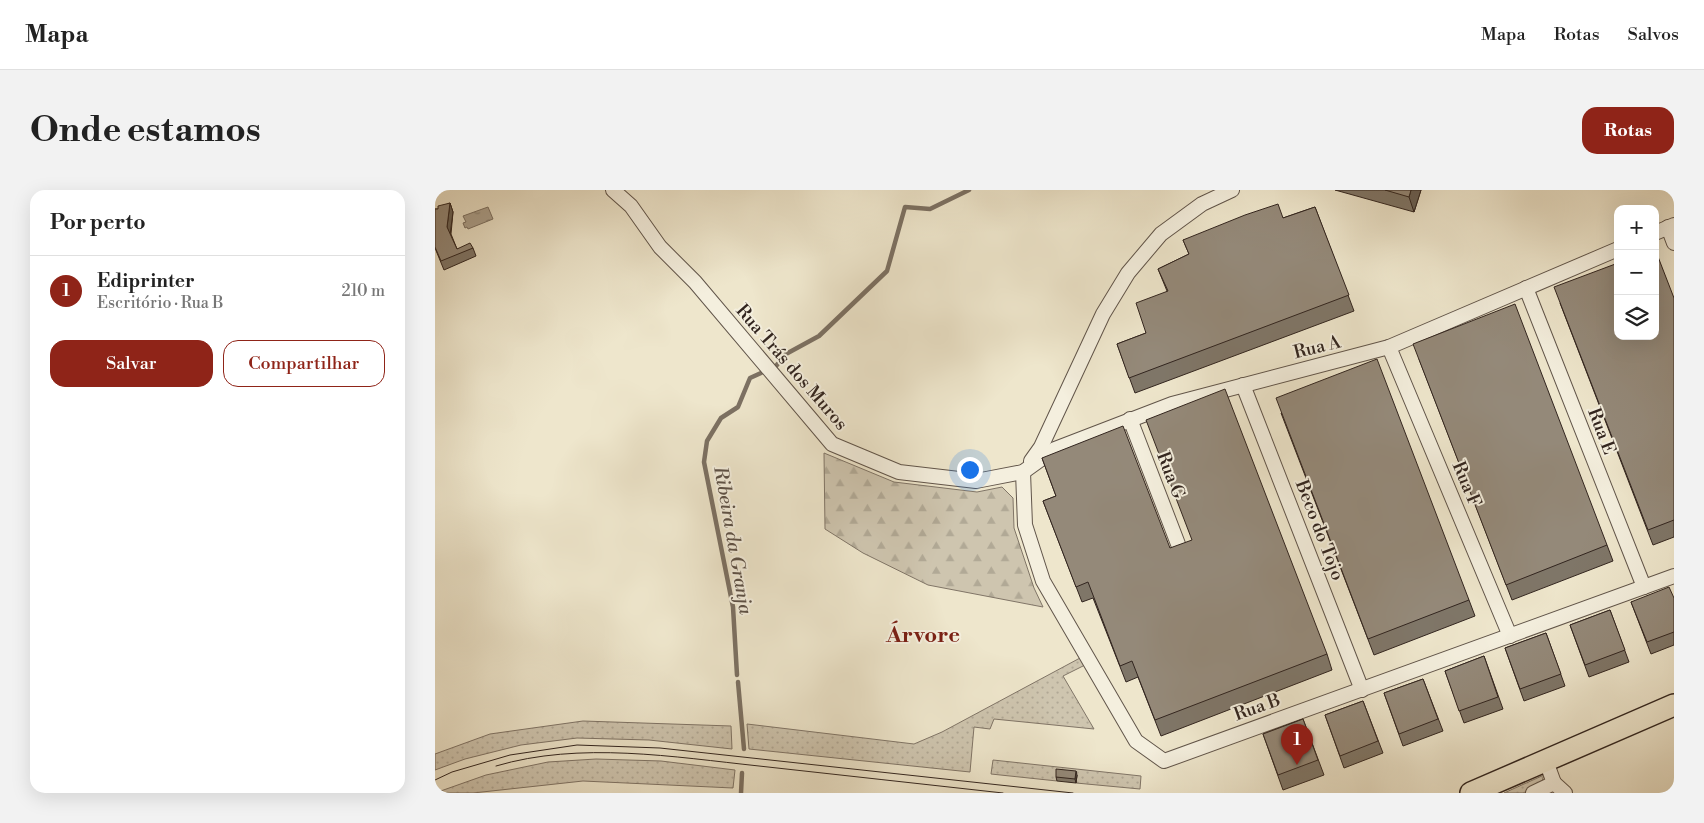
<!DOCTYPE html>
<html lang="pt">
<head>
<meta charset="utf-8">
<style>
  body { margin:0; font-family:"Libre Bodoni",serif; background:#f2f2f2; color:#222 }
  .controls { position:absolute; right:15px; top:15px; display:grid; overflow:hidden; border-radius:10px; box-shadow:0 5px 20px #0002 }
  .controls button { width:45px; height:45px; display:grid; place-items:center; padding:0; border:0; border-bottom:1px solid #e0e0e0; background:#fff; color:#222; font:25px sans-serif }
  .you { position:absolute; left:534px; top:279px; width:18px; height:18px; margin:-12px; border:4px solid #fff; border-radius:50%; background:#1a73e8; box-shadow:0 0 0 8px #1a73e833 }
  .badge { display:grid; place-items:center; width:32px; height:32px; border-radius:50%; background:#8f2418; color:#fff; font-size:16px; font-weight:700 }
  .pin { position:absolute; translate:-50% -41px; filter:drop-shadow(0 1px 2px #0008) }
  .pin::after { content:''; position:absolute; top:26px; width:18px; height:15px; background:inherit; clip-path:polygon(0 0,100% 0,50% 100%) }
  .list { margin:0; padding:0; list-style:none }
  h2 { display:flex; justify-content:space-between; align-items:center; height:65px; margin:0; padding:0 20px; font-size:21px }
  h2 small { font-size:16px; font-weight:400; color:#767676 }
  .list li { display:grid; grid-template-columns:32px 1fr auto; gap:15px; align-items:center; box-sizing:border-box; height:70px; padding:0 20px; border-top:1px solid #e0e0e0 }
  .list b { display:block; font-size:19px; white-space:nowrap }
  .list p { margin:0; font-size:16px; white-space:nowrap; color:#767676 }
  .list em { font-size:16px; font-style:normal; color:#767676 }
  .actions { display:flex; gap:10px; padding:15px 20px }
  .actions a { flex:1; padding:11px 0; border:1px solid #8f2418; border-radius:15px; text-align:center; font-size:18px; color:#8f2418 }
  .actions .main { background:#8f2418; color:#fff }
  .icon { flex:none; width:28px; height:28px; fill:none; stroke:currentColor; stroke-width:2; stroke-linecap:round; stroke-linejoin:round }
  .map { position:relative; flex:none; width:1239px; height:603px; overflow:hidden; border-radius:15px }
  header { display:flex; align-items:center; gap:30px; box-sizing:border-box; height:70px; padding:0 25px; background:#fff; border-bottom:1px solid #e0e0e0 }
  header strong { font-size:24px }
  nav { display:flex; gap:28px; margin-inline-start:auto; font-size:18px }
  .intro { display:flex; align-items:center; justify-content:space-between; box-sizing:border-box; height:120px; padding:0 30px }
  h1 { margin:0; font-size:35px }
  .button { padding:12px 22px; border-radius:15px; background:#8f2418; color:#fff; font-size:18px; font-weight:700 }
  main { display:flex; gap:30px; padding:0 30px }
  aside { flex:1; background:#fff; border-radius:15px; box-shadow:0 5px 20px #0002 }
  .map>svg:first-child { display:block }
  .green { fill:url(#green-dots); stroke:#807567 }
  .forest { fill:url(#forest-firs); stroke:#807567 }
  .water { fill:url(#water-ripples); stroke:#7c7163 }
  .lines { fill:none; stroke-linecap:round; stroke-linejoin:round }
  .stream { stroke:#7c7163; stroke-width:4.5 }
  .street-casing { stroke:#61554a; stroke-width:16 }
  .primary-casing { stroke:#32251f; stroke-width:24 }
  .street { stroke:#f4efde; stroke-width:14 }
  .primary { stroke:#eee6cc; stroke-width:21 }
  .tram { stroke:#32251f; stroke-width:1 }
  .wall { fill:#7f7668; stroke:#32251f }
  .shaded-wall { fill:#686055; stroke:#32251f }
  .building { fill:#948979; stroke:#32251f }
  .labels { text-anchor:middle; stroke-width:4; stroke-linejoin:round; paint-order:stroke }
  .street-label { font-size:18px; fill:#32251f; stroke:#f4efde }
  .water-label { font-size:19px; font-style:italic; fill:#5d5147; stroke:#f4efde }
  .district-label { font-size:22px; font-weight:bold; fill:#7a1f14; stroke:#f4efde }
</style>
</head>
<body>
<header>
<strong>Mapa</strong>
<nav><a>Mapa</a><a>Rotas</a><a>Salvos</a></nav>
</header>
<div class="intro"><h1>Onde estamos</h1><a class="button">Rotas</a></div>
<main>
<aside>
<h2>Por perto<small></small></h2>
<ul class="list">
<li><span class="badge">1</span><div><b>Ediprinter</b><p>Escritório · Rua B</p></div><em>210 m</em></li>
</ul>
<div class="actions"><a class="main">Salvar</a><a>Compartilhar</a></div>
</aside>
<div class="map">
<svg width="1239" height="603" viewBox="0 0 1239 603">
  <defs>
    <pattern id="green-dots" width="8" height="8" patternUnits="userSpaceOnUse" patternTransform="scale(1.25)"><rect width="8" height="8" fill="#cec5af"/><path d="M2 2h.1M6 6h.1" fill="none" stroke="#b1a996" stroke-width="1.8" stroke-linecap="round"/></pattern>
    <pattern id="forest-firs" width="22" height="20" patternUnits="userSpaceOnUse" patternTransform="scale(1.25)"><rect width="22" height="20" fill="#cec5af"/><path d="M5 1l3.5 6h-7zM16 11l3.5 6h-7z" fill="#b1a996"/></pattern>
    <pattern id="water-ripples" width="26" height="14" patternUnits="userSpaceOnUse" patternTransform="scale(1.25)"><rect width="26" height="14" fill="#aea491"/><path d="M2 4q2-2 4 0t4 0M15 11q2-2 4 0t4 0" fill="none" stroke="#8e8576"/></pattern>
  </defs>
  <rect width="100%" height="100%" fill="#eee6cc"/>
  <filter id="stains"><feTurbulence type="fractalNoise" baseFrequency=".004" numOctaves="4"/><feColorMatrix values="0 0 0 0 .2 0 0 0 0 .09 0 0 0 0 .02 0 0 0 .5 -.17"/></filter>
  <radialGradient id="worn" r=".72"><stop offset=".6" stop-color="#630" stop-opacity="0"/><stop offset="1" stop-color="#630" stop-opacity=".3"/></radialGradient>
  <g class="green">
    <path d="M645,468L650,475L628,486L659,539L559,529L555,539L539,537L535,582L314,559L312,534L479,554L507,542Z"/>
    <path d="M148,531L296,536L297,559L214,550L142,548L86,555L30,569L0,580V564L55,544Z"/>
    <path d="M161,569L226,571L300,580L298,598L148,591L38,603H0L51,585L113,572Z"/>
    <path d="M558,570L706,586L705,599L641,593L642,585L623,583L622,591L556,584Z"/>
    <path d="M1109,585L1106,595L1088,603H1069Z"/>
  </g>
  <path class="forest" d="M389,263L459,292L542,302L567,297L578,308L579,338L599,398L608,417L493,395L428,363L390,339Z"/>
  <path class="water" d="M53,17L58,29L33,39L32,37L30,38L28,33L31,32L28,26Z"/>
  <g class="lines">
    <g class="stream">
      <path d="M341,176L351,164L384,146L452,81L470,17L495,19L534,0"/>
      <path d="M302,485L298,417L269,272L272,251L286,228L303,217L315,188L326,183"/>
      <path d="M303,492L309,559"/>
      <path d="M306,603L307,583"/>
    </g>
    <defs>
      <g id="street">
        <path d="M178,0L196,16L225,57L260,92L397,254L464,282L541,291L588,282L620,259L737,214L954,157L1183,59"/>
        <path d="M1233,37L1239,53"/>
        <path d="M1220,43L1239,35"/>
        <path d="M1091,98L1209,397"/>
        <path d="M954,157L1075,446"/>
        <path d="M808,195L927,500"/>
        <path d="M695,229L743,354"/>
        <path d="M596,271L606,257L668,124L693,83L726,44L767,14L797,0"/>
        <path d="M588,282L590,335L608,391L701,551L729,571L1239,386"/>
        <path d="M1119,593L1130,603"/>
        <path d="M1098,603L1119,593L1111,571"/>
      </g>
      <path id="primary" d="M1036,603L1239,515"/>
    </defs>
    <use href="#street" class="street-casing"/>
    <use href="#primary" class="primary-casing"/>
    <use href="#street" class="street"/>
    <use href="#primary" class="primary"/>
    <g class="tram">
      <path d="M61,576C145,551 239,567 324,576C405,585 487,594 568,603"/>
      <path d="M0,590L17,582L75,565L142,555L225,558L638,603"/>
    </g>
  </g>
  <g class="wall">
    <path d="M900,0H986L979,22Z"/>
    <path d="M15,13L18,22L16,44L22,59L38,58L41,66L9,80L0,58V19H3Z"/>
    <path d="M880,17L919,121L700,203L682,154L711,143L732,101L723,79L754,64L748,50L848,28Z"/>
    <path d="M1239,108V347L1218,355L1125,113Z"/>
    <path d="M984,169L1172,355L1178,371L1077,410Z"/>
    <path d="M846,223L1034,410L1040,426L939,465Z"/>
    <path d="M607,268L735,358L892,464L897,480L726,546L703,487L691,492L658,408L647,412L608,311L621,306Z"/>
    <path d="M1239,408V455L1216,464L1196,412Z"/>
    <path d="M1175,420L1194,472L1154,487L1135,435Z"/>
    <path d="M1111,443L1130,496L1089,511L1070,458Z"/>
    <path d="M1049,466L1068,519L1029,533L1010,481Z"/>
    <path d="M988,489L1008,541L968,556L949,503Z"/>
    <path d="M928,511L948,563L909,578L890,525Z"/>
    <path d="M868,529L889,585L848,600L828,544Z"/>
    <path d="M642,585L641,593L622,591L621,587Z"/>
  </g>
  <g class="shaded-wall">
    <path d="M976,0H986L979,22L974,7Z"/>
    <path d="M15,13L18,22L15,45L12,37Z"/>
    <path d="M641,581L642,585L641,593L640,589Z"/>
  </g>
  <g class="building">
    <path d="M950,0H976L974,7Z"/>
    <path d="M15,13L12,37L22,59L35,53L38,58L6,71L0,57V19H3V16Z"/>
    <path d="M843,14L848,28L880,17L914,105L694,188L682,154L711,143L701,113L733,101L723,79L754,64L748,50L810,25Z"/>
    <path d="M1220,59L1239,108V330L1213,340L1119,97L1183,73V146H1220Z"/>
    <path d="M1080,114L1172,355L1071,395L978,154Z"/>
    <path d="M942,169L1034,410L933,449L841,208Z"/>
    <path d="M790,199L892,464L720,530L697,471L685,476L653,392L641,397L608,311L621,306L607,268L688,236L735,358L757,350L711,230Z"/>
    <path d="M1234,397L1239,408V442L1212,452L1196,412Z"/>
    <path d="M1175,420L1190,460L1150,475L1135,435Z"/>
    <path d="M1111,443L1126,484L1085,499L1070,458Z"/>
    <path d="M1049,466L1063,507L1024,521L1010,481Z"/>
    <path d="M988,489L1003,529L964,544L949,503Z"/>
    <path d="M928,511L943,551L905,566L890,525Z"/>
    <path d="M868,529L883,570L843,585L828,544Z"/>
    <path d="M621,579L641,581L640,589L621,587Z"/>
  </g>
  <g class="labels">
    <g class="street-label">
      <text transform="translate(882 157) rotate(-14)" y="6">Rua A</text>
      <text transform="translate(357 177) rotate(49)" y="6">Rua Trás dos Muros</text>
      <text transform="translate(1167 241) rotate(69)" y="6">Rua E</text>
      <text transform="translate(736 285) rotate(69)" y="6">Rua G</text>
      <text transform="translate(1032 294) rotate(67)" y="6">Rua F</text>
      <text transform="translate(885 340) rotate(69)" y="6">Beco do Tojo</text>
      <text transform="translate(822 517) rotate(-20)" y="6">Rua B</text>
    </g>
    <g class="water-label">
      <text transform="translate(299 350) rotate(80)" y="7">Ribeira da Granja</text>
    </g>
    <g class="district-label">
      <text x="488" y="452">Árvore</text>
    </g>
  </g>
  <rect width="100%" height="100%" filter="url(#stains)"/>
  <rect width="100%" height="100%" fill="url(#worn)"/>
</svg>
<div class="controls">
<button>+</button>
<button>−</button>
<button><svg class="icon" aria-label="layers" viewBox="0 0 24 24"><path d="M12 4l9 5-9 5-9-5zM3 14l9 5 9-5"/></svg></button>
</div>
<div class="you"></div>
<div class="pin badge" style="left:862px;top:575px">1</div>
</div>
</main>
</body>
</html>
